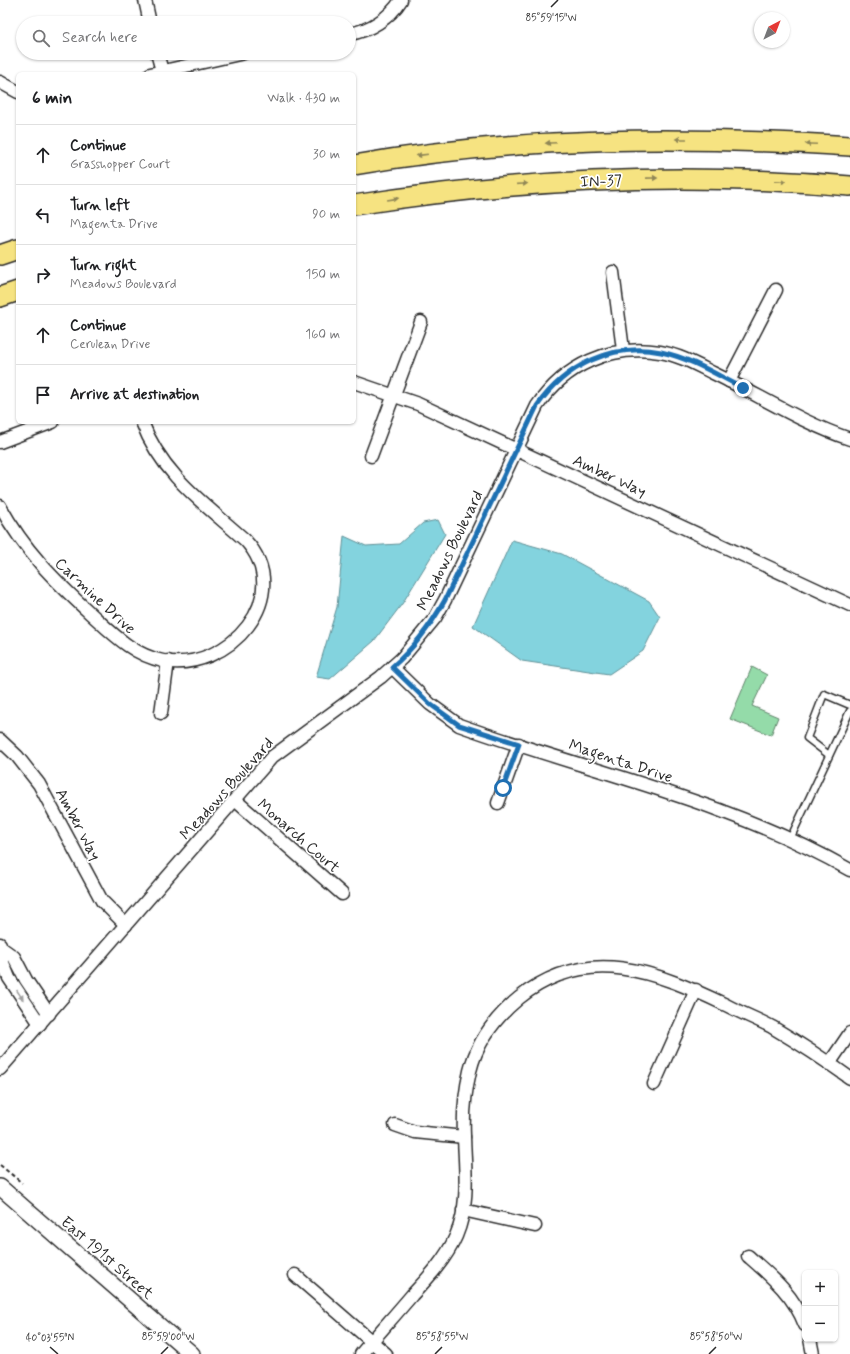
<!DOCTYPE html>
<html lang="en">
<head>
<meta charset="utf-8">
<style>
  body { margin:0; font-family:Mynerve,sans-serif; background:#f6f6f6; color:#202124 }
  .controls { position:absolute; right:12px; bottom:12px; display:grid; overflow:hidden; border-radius:6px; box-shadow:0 1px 3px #0004 }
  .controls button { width:36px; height:36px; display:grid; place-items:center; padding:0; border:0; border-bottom:1px solid #e0e0e0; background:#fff; color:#202124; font:20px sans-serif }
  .compass { position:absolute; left:754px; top:12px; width:36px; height:36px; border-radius:50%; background:#fff; box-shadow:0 1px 3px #0004; rotate:42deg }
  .stop { position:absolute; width:12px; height:12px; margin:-9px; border:3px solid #1f6fb2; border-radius:50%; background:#fff }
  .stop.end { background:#1f6fb2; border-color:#fff; box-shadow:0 1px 4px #0008 }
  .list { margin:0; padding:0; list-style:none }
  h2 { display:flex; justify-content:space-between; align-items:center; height:52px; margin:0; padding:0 16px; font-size:17px }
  h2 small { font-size:13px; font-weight:400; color:#757577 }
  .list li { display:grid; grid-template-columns:26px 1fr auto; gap:12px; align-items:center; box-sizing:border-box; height:60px; padding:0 16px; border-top:1px solid #e0e0e0 }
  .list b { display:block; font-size:15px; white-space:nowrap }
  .list p { margin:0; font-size:13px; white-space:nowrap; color:#757577 }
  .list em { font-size:13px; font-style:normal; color:#757577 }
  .icon { flex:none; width:22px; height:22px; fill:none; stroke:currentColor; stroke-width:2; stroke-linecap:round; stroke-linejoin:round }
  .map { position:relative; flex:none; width:850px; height:1354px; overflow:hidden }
  .search { position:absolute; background:#fff; box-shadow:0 1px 3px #0004; left:16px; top:16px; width:340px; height:44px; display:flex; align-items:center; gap:10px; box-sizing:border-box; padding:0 14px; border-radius:22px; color:#757577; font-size:15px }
  .panel { position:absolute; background:#fff; box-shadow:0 1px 3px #0004; left:16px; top:72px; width:340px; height:352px; border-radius:6px }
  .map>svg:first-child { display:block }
  .green { fill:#94dba9; stroke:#60836a }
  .water { fill:#83d3de; stroke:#609096 }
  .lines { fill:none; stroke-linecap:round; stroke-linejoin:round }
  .service-casing { stroke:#2b2b2b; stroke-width:9 }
  .minor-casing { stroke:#2b2b2b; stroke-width:15 }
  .tertiary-casing { stroke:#2b2b2b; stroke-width:18 }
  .trunk-casing { stroke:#2b2b2b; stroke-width:22 }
  .path { stroke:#2b2b2b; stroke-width:2; stroke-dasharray:4 3; stroke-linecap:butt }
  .service { stroke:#fff; stroke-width:6 }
  .minor { stroke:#fff; stroke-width:12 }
  .tertiary { stroke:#fff; stroke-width:15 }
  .trunk { stroke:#f6e381; stroke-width:19 }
  .oneway { fill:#908756 }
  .oneway2 { fill:#a0a0a0 }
  .route { stroke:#1f6fb2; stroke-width:5 }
  .ticks { fill:none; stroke:#2b2b2b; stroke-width:1.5 }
  .labels { text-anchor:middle; stroke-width:3.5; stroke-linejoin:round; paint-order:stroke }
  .street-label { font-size:16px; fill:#2b2b2b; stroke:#fff }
  .ticks-label { font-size:10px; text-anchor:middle; fill:#2b2b2b; stroke:#fff; stroke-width:3.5; stroke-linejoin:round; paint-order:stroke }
</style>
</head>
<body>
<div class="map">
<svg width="850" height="1354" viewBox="0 0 850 1354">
  <rect width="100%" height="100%" fill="#fff"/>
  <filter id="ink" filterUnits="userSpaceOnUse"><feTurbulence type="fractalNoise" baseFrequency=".025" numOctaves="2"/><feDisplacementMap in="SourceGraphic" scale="8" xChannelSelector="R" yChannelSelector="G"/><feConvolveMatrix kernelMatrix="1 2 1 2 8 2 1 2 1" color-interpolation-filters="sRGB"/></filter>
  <g filter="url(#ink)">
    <path class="green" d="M752,667L767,675L752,706L778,717L771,735L730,719Z"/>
    <g class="water">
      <path d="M438,520L445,534L402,604L374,641L330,679L316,677L337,607L344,536L366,546L399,544L423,523Z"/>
      <path d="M512,540L562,554L649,601L660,617L643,651L609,674L522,661L473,626Z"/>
    </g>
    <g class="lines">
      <defs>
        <g id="service">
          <path d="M829,755L807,738L824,694L850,705"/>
          <path d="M790,839L850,711"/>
        </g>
        <g id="minor">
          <path d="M145,0L150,23"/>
          <path d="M349,34C369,31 390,18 401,0"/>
          <path d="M157,53L162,71"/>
          <path d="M150,74L244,53"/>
          <path d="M0,82L18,92"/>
          <path d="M613,272L623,350"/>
          <path d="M729,381L776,290"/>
          <path d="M354,382L418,404L850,605"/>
          <path d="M0,442L53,422"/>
          <path d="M371,456L421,322"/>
          <path d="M0,506C24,550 54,580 91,614C113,634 133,655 163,661C228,673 297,596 245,540C205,504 162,475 142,422"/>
          <path d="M392,667L430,704L459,725C590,772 728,800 850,870"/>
          <path d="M161,713L168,661"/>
          <path d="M0,740L17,756L39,784L102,901L126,925"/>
          <path d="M235,800L342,894"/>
          <path d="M498,803L519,744"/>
          <path d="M0,944L3,963L9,978L40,1024"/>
          <path d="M0,947L14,957L26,980L49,1014"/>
          <path d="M829,1064L850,1033"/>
          <path d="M0,1069L272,757L381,677L402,658L435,618L445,600L537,406C565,365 610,344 660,352C679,355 697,365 713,373C759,395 802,423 850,439"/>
          <path d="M654,1084L696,990"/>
          <path d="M395,1125L415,1132L464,1137"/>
          <path d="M463,1210L535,1226"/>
          <path d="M748,1256C771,1276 794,1295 805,1325"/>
          <path d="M295,1275L386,1354"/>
          <path d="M810,1339L813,1354"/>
          <path d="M361,1354C378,1334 395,1315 412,1295C429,1277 446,1259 456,1236C470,1203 465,1171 464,1136C463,1114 465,1092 470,1071C477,1042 496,1017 519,998C587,943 657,972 726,1005C741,1013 757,1019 772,1027C799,1043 825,1060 850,1078"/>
        </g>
        <path id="tertiary" d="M0,1187L192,1354"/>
        <g id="trunk">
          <path d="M354,165C518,136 685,136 850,146"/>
          <path d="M354,205C518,179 684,172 850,186"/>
          <path d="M0,255L18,249"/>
          <path d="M0,297L18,291"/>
        </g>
      </defs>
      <use href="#service" class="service-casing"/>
      <use href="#minor" class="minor-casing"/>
      <use href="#tertiary" class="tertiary-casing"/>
      <use href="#trunk" class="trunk-casing"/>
      <path class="path" d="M0,1165L22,1183"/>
      <use href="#service" class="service"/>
      <use href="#minor" class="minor"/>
      <use href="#tertiary" class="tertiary"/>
      <use href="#trunk" class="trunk"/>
    </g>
    <defs><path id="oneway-solid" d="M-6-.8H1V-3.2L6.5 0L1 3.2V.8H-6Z"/></defs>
    <g class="oneway">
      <use href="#oneway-solid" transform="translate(681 139) rotate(-180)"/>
      <use href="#oneway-solid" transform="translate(551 143) rotate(177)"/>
      <use href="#oneway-solid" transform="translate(811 144) rotate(-177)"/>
      <use href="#oneway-solid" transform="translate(422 155) rotate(173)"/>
      <use href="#oneway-solid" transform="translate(652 178) rotate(-1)"/>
      <use href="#oneway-solid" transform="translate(781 181) rotate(3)"/>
      <use href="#oneway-solid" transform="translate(522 184) rotate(-4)"/>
      <use href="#oneway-solid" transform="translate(393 199) rotate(-9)"/>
    </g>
    <use class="oneway2" href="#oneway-solid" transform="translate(20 995) rotate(56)"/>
  </g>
  <g class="lines" filter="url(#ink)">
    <path class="route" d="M503,788L519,744L459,725L430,704L392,667C414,648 431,625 445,600L537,406C565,366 612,342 661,352C690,358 717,375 743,388"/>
  </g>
  <path class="ticks" d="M551,7L558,0M50,1347L58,1354M161,1354L168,1347M435,1354L442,1347M709,1354L716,1347"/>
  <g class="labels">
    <g class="street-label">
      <text transform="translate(601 180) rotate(-2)" y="6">IN-37</text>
      <text transform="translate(610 475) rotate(25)" y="6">Amber Way</text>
      <text transform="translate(449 550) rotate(-64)" y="6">Meadows Boulevard</text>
      <text transform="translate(96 595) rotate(43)" y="6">Carmine Drive</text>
      <text transform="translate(621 760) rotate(18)" y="6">Magenta Drive</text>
      <text transform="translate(226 788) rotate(-48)" y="6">Meadows Boulevard</text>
      <text transform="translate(79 824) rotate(62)" y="6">Amber Way</text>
      <text transform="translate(299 835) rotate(41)" y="6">Monarch Court</text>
      <text transform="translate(108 1257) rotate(41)" y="6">East 191st Street</text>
    </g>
  </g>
  <g class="ticks-label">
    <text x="551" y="21">85°59'15"W</text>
    <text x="168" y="1340">85°59'00"W</text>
    <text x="442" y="1340">85°58'55"W</text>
    <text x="716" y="1340">85°58'50"W</text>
    <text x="50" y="1341">40°03'55"N</text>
  </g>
</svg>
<div class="controls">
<button>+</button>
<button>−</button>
</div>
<svg class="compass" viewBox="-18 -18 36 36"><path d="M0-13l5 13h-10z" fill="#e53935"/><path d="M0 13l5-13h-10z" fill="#757577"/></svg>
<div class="stop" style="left:503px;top:788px"></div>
<div class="stop end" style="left:743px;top:388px"></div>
<div class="search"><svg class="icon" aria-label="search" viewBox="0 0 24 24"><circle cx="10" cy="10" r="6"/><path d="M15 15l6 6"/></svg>Search here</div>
<section class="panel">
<h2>6 min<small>Walk · 430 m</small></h2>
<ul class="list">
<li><svg class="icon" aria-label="ahead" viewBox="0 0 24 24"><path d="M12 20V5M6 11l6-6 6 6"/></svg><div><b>Continue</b><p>Grasshopper Court</p></div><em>30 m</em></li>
<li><svg class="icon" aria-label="left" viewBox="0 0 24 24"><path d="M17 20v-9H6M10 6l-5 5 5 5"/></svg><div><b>Turn left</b><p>Magenta Drive</p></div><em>90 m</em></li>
<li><svg class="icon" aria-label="right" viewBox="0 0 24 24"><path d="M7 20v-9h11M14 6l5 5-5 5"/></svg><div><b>Turn right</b><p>Meadows Boulevard</p></div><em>150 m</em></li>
<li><svg class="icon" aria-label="ahead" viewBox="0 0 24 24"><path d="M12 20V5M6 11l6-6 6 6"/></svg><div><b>Continue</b><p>Cerulean Drive</p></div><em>160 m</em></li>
<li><svg class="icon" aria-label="arrive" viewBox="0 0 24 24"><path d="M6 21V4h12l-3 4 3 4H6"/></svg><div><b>Arrive at destination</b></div></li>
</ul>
</section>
</div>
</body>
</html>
